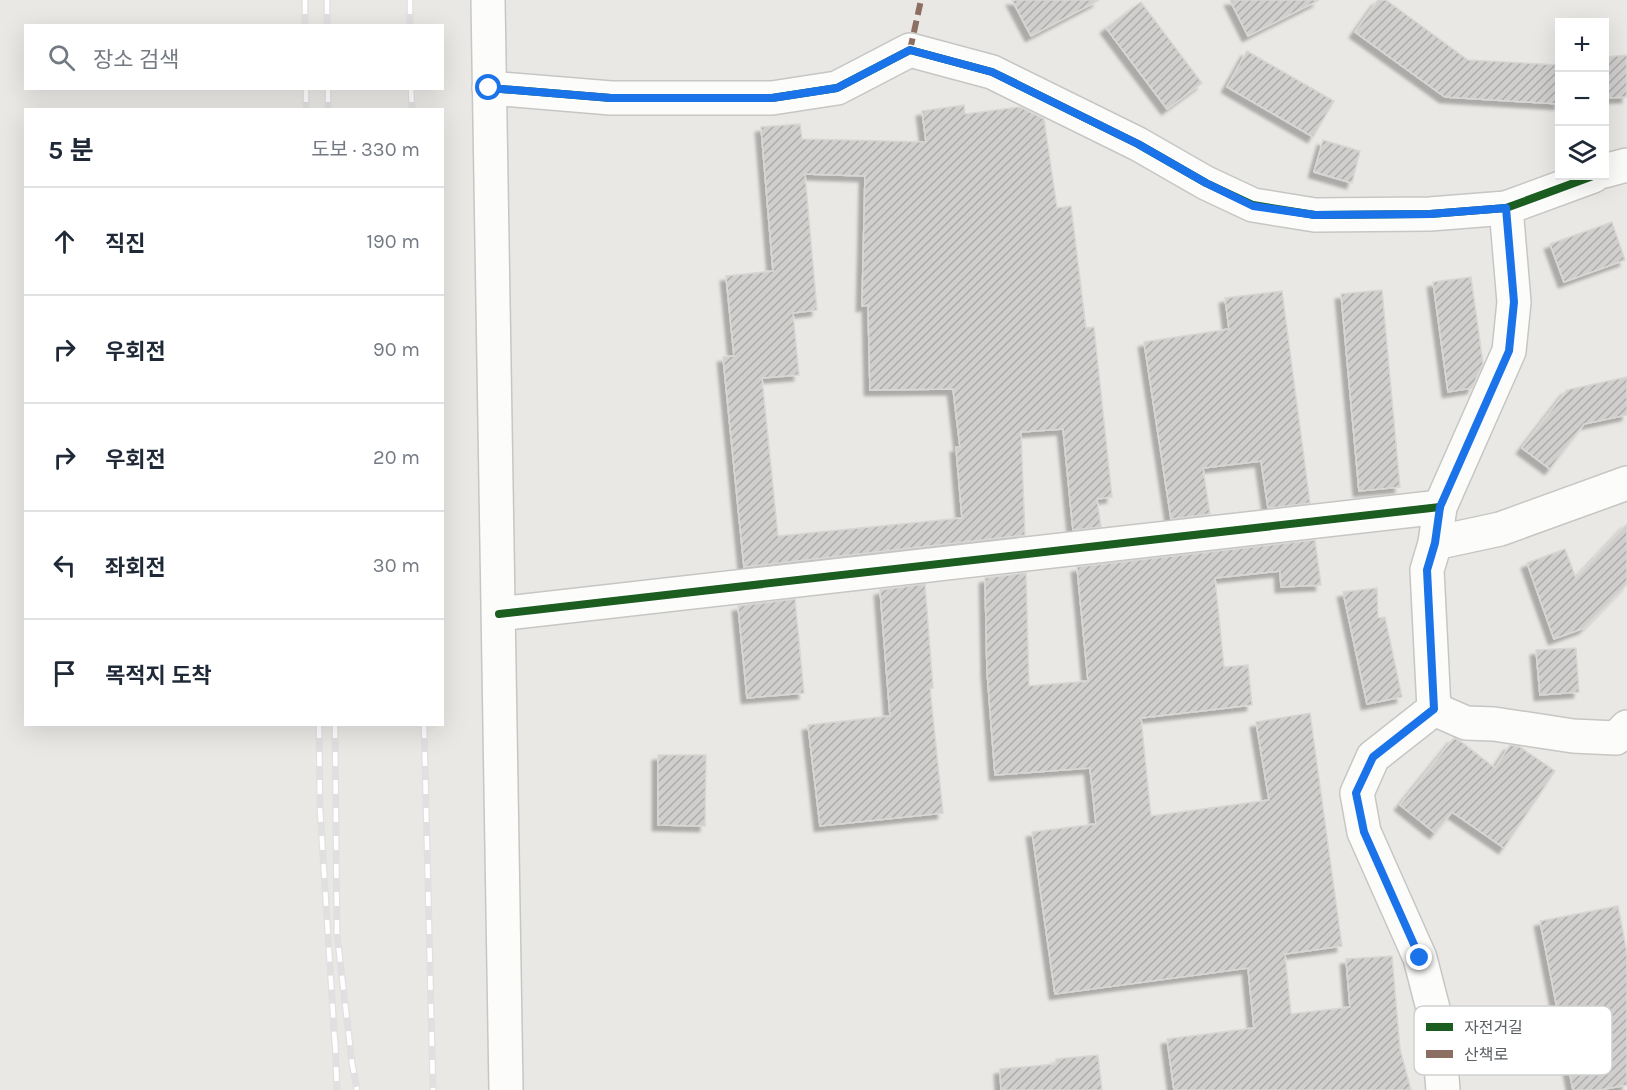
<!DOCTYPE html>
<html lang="ko">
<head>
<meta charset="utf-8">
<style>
  body { margin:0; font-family:Karla,"Noto Sans KR",sans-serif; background:#f6f6f7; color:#1f2937 }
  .controls { position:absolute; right:18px; top:18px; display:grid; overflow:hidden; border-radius:0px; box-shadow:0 6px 24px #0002 }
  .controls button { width:54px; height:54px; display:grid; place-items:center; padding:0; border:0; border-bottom:2px solid #e0e1e3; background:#fff; color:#1f2937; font:30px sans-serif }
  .stop { position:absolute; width:18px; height:18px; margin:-14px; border:4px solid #1a73e8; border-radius:50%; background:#fff }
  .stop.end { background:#1a73e8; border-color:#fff; box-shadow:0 2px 6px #0008 }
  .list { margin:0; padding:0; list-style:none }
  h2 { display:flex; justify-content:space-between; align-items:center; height:78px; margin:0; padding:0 24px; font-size:26px }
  h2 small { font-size:20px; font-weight:400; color:#747a83 }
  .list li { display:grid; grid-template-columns:39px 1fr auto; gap:18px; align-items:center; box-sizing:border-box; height:108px; padding:0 24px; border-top:2px solid #e0e1e3 }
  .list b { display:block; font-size:22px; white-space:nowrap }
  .list em { font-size:20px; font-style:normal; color:#747a83 }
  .icon { flex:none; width:33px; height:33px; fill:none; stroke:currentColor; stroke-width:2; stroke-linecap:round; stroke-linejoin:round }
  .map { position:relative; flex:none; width:1627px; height:1090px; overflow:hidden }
  .search { position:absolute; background:#fff; box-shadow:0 6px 24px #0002; left:24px; top:24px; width:420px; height:66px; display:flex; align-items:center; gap:15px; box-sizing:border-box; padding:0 21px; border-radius:0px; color:#747a83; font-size:22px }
  .panel { position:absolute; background:#fff; box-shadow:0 6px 24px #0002; left:24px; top:108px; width:420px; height:618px; border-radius:0px }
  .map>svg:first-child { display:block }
  .building { fill:url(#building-hatch); stroke:#d9d7d4; stroke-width:1.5; fill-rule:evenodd; filter:url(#shadow) }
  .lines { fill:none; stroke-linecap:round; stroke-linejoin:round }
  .street-casing { stroke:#c6c6c5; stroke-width:36 }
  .secondary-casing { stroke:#c6c6c6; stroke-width:36 }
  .street { stroke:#fcfcfb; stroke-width:33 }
  .secondary { stroke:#fcfcfb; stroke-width:33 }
  .rail-casing { stroke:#e1e0e0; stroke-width:7 }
  .rail { stroke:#fff; stroke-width:4.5; stroke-dasharray:14; stroke-linecap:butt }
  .quiet { stroke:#8d6e63; stroke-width:6; stroke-dasharray:12 6; stroke-linecap:butt }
  .cycleway-casing { stroke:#fff; stroke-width:11 }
  .cycleway { stroke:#1b5e20; stroke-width:8 }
  .route { stroke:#1a73e8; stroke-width:8 }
  .key { fill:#fff; stroke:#cecfd0; stroke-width:1.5 }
  .key-label { font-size:16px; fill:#5b6062 }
</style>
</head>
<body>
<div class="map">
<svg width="1627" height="1090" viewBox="0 0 1627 1090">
  <defs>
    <pattern id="building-hatch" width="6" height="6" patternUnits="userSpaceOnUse" patternTransform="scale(1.5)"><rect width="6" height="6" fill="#d1cfce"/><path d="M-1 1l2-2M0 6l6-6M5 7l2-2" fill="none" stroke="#adabab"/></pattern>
    <filter id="shadow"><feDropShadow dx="-5.5" dy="5.5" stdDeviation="1.5" flood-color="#0004"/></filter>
  </defs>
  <rect width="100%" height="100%" fill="#eae8e5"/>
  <g class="building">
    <path d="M1012,0H1099L1031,36Z"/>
    <path d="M1230,0H1319L1248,36Z"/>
    <path d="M1378,0H1386L1468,60L1559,65L1560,59V104L1445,97L1355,32Z"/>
    <path d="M1141,2L1202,83L1167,109L1106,28Z"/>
    <path d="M1247,51L1334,101L1313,137L1227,87Z"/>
    <path d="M1627,55V97L1605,98V57Z"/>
    <path d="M964,105L965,114L1020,107L1044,119L1057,208L1071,206L1086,328L1094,327L1112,497L1097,499L1101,527L1073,530L1063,429L1021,432L1025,535L744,567L723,357L734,356L726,276L773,271L761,127L800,124L802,139L926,142L922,111ZM805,174L865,176L862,306L868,305L870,390L953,389L960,447H956L962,518L778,536L762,378L799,375L793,313L817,310Z"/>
    <path d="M1323,140L1360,151L1352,183L1314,172Z"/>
    <path d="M1612,222L1625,260L1564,282L1550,244Z"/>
    <path d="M1471,277L1483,363L1472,388L1448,392L1433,282Z"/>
    <path d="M1382,290L1400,487L1359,491L1341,294Z"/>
    <path d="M1282,291L1310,503L1268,508L1261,461L1203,468L1210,514L1171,519L1144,342L1229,329L1225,298Z"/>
    <path d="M1627,377V415L1584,424L1550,469L1522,448L1567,390Z"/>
    <path d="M1627,524V584L1584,628L1554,639L1527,563L1565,549L1576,578Z"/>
    <path d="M1315,540L1321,585L1281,587L1280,571L1215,578L1224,667L1248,665L1252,705L1141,718L1151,816L1269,800L1256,722L1310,713L1342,946L1285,954L1291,1014L1350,1007L1346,959L1392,956L1400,1049L1411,1090H1174L1167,1039L1254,1028L1248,968L1055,994L1032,832L1096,824L1090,768L995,775L987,671L985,578L1026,573L1029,686L1088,681L1077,567Z"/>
    <path d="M925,584L933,688H930L943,813L820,826L808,725L890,716L880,590Z"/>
    <path d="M1377,588L1378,618L1385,617L1402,697L1367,704L1343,592Z"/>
    <path d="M795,599L804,693L747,698L738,606Z"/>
    <path d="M1576,648L1579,692L1540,695L1536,650Z"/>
    <path d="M1454,738L1460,741L1495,768L1510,745L1520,747L1555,771L1504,848L1452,812L1435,833L1400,805Z"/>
    <path d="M658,755H706L705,826L658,825Z"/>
    <path d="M1618,906L1627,953V1085L1599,1090H1573L1540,921Z"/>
    <path d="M1098,1055L1102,1090H1001L1000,1069L1056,1064V1059Z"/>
  </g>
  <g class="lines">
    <defs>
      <g id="street">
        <path d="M489,88L611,98H772L837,88L910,50L992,72L1138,144L1206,183L1253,205L1315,215L1430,214L1506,208L1593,176"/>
        <path d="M1604,171L1627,165"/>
        <path d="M1435,543L1500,529L1627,483"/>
        <path d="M499,614L1440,507"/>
        <path d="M1434,709L1466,723L1494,724L1573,736L1616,738L1627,727"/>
        <path d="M1443,1090L1438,1028L1420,958L1364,832L1357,793L1373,757L1434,709L1427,570L1435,543L1440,507L1509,351L1514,302L1506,208"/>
      </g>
      <path id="secondary" d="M488,0L506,1090"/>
    </defs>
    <use href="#street" class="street-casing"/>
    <use href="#secondary" class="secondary-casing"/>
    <use href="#street" class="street"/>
    <use href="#secondary" class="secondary"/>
    <defs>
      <g id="rail">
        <path d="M305,0V26"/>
        <path d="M327,0V26"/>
        <path d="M410,0V26"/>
        <path d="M306,88V110"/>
        <path d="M328,88V110"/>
        <path d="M411,88L412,110"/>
        <path d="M319,724L320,809L335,1045"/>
        <path d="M335,724L337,934L352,1063L357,1090"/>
        <path d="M424,724L433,1090"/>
        <path d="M335,1039L337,1090"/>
      </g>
    </defs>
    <use href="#rail" class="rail-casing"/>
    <use href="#rail" class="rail"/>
    <path class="quiet" d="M910,50L921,0"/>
    <defs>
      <g id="cycleway">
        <path d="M489,88L611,98H772L837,88L910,50L992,72L1138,144L1206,183L1253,205L1315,215L1430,214L1506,208L1593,176"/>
        <path d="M499,614L1440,507"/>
      </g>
    </defs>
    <use href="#cycleway" class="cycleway-casing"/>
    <use href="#cycleway" class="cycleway"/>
  </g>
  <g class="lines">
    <path class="route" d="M489,88L611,98H772L837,88L910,50L992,72L1138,144L1206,183L1253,206L1315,215L1430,214L1506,208L1514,302L1509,351L1440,507L1435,543L1427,570L1434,709L1373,757L1356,793L1364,832L1420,958"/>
  </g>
  <rect x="1414" y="1006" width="198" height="69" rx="9" class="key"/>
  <rect x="1426" y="1023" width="27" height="8" fill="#1b5e20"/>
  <rect x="1426" y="1050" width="27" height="8" fill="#8d6e63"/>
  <g class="key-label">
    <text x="1464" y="1033">자전거길</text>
    <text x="1464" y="1060">산책로</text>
  </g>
</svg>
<div class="controls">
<button>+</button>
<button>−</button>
<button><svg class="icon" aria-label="layers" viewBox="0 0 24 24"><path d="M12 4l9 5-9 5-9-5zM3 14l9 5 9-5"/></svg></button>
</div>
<div class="stop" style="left:489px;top:88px"></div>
<div class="stop end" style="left:1420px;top:958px"></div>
<div class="search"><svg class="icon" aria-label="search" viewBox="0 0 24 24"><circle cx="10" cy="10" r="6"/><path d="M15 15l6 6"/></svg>장소 검색</div>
<section class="panel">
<h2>5 분<small>도보 · 330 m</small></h2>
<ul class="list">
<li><svg class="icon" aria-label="ahead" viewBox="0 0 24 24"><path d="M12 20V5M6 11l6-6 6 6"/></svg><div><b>직진</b></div><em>190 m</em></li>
<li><svg class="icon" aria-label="right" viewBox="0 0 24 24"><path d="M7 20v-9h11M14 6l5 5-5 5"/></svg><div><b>우회전</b></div><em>90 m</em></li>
<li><svg class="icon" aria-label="right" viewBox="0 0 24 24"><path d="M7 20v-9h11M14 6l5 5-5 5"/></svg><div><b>우회전</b></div><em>20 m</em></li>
<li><svg class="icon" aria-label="left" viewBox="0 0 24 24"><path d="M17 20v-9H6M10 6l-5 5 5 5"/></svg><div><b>좌회전</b></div><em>30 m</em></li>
<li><svg class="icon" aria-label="arrive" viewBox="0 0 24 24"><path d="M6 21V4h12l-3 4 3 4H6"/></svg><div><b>목적지 도착</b></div></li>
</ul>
</section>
</div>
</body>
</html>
